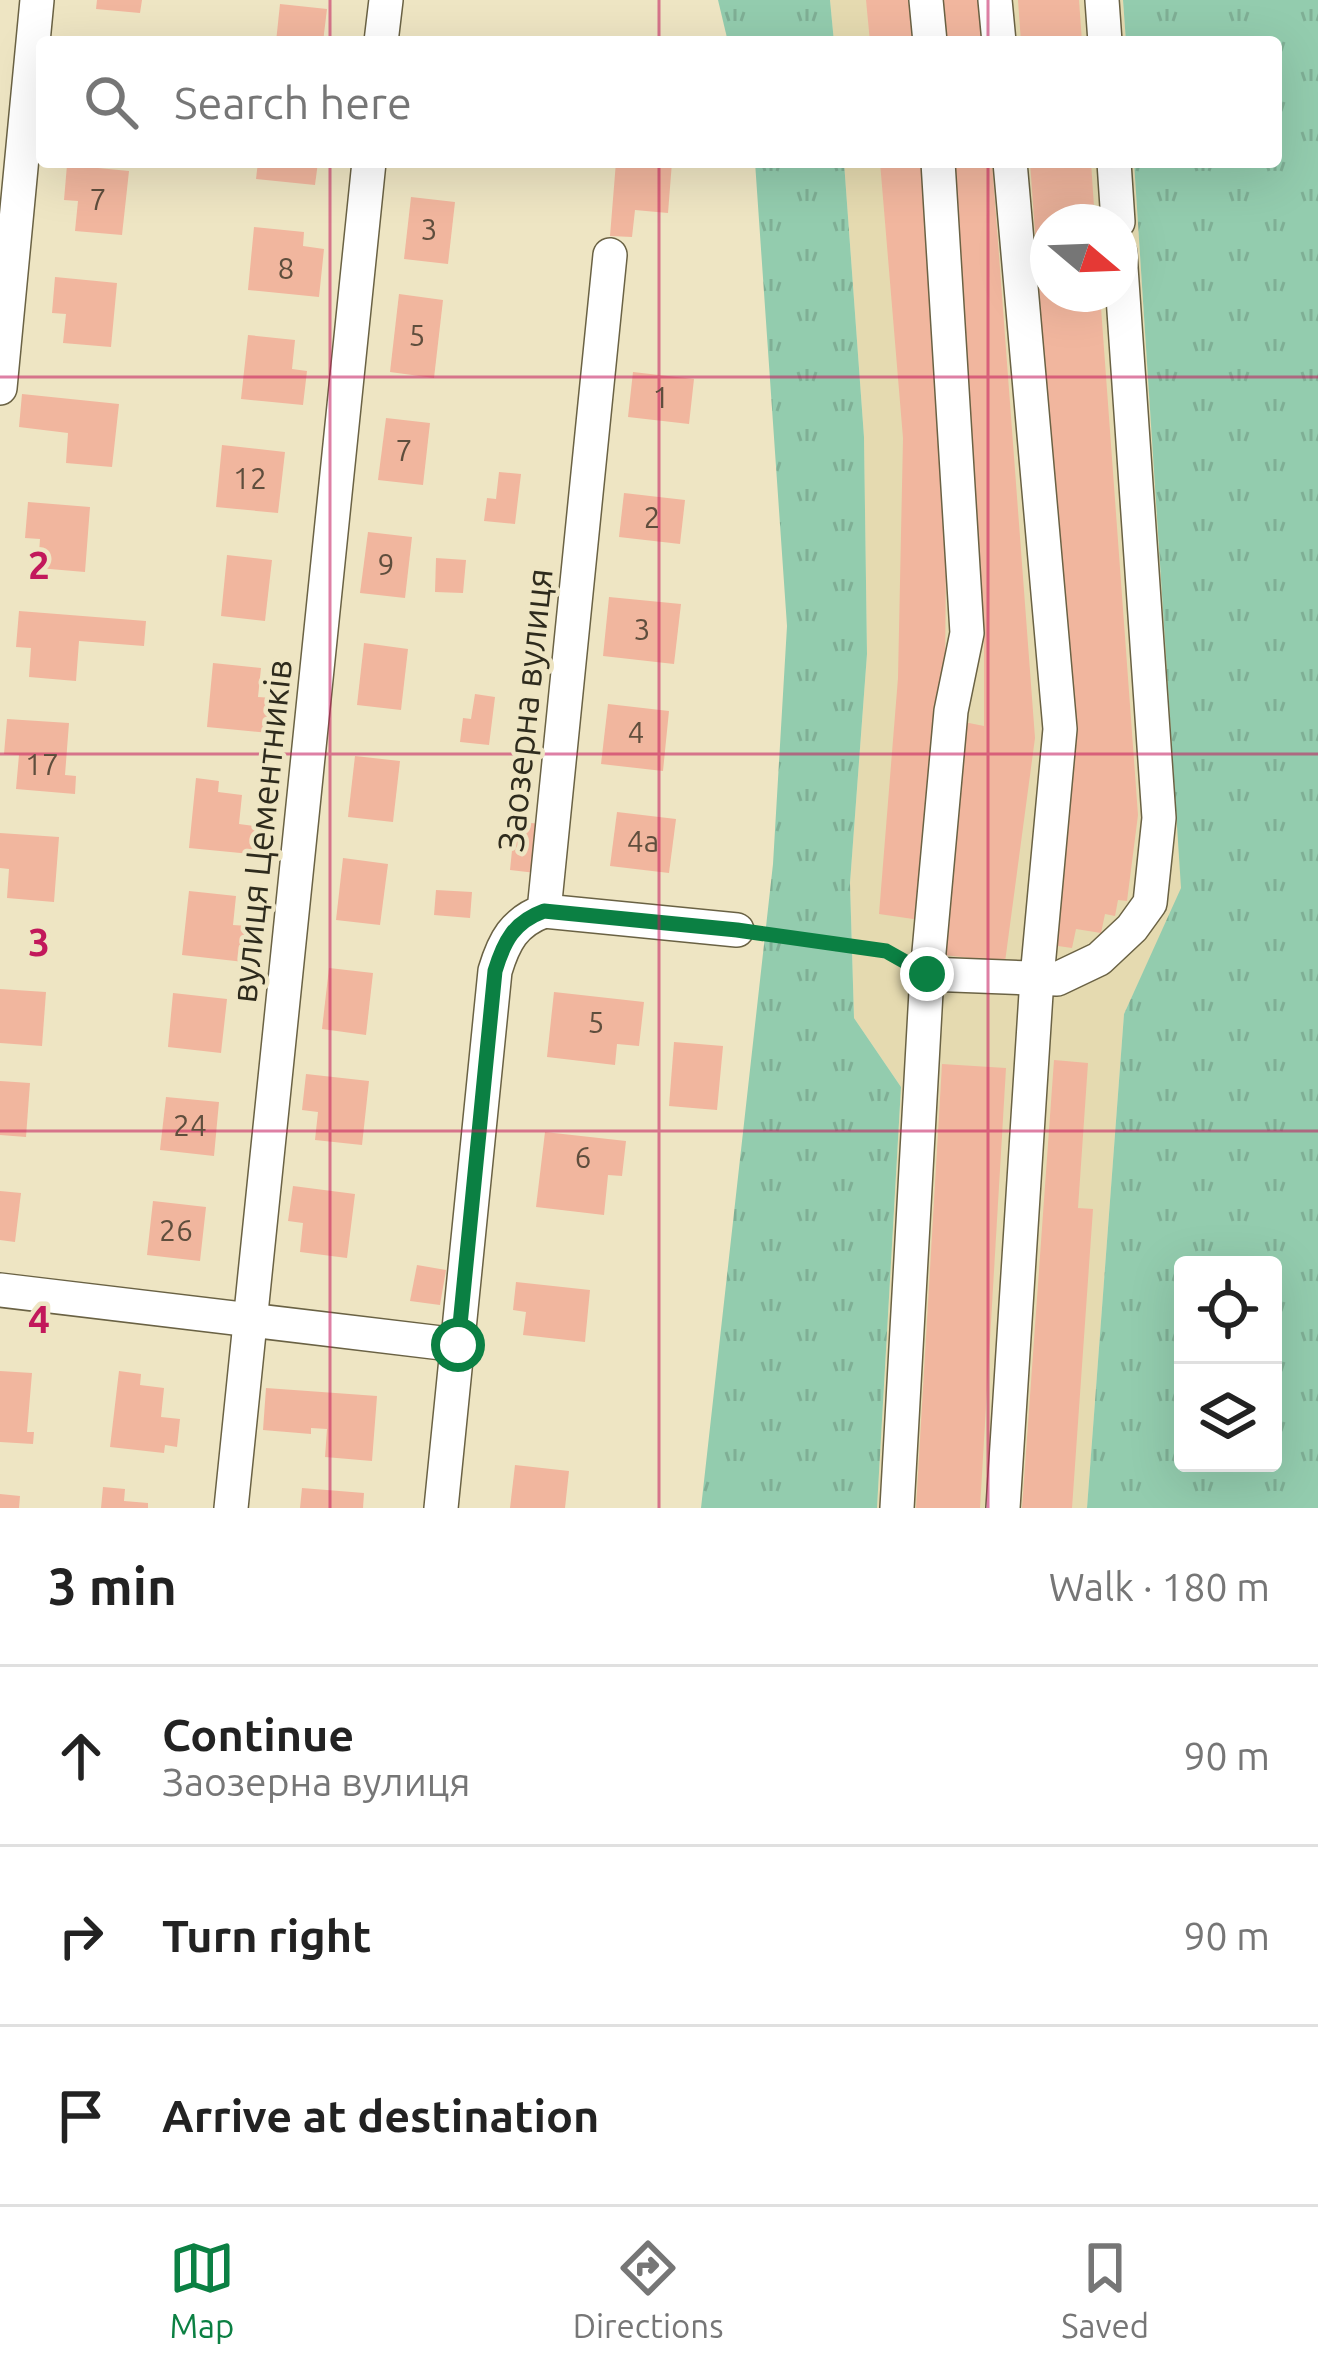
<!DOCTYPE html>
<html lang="en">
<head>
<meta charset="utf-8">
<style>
  body { margin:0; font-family:Ubuntu,sans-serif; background:#f6f6f6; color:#222 }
  .controls { position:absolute; right:36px; bottom:36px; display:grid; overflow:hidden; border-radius:12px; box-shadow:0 12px 48px #0002 }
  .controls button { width:108px; height:108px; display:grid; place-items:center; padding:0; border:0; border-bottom:3px solid #e0e0e0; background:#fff; color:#222; font:60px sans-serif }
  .compass { position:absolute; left:1030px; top:204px; width:108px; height:108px; border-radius:50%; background:#fff; box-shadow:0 12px 48px #0002; rotate:109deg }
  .stop { position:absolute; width:36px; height:36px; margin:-27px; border:9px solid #0b8043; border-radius:50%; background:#fff }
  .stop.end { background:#0b8043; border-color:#fff; box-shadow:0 3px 12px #0008 }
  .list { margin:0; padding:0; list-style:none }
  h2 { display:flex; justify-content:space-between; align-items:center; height:156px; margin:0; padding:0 48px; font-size:51px }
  h2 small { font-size:39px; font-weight:400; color:#767676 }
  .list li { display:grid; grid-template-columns:78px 1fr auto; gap:36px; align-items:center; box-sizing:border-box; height:180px; padding:0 48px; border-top:3px solid #e0e0e0 }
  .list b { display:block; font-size:45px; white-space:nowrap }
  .list p { margin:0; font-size:39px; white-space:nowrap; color:#767676 }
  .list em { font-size:39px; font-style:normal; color:#767676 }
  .icon { flex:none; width:66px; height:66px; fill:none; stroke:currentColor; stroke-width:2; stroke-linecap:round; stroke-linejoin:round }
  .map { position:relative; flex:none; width:1318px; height:1508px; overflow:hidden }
  .search { position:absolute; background:#fff; box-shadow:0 12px 48px #0002; left:36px; right:36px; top:36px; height:132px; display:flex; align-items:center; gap:30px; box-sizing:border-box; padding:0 42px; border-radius:12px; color:#767676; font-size:45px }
  .sheet { height:696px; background:#fff }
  nav { display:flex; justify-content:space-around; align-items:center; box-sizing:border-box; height:168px; border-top:3px solid #e0e0e0; background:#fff; font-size:33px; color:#767676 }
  nav a { display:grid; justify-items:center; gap:6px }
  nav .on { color:#0b8043 }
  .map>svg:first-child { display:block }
  .built { fill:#e5dab0; fill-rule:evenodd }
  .grass { fill:url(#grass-tufts); fill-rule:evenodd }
  .building { fill:#f1b69e }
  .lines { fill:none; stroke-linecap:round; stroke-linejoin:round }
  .minor-casing { stroke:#6a6244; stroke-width:36 }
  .path { stroke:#b0a98d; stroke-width:6; stroke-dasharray:6 6; stroke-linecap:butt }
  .minor { stroke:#fff; stroke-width:33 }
  .route { stroke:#0b8043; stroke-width:15 }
  .grid { fill:none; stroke:#c2185b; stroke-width:3; stroke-opacity:0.55 }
  .labels { text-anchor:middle; stroke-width:9; stroke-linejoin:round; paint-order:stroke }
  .number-label { font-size:30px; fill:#5f4e3d }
  .street-label { font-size:36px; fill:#2e2b1d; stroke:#eee5c3 }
  .grid-label { font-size:39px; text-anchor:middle; font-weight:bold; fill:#c2185b; stroke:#eee5c3; stroke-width:9; stroke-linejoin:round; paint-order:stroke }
</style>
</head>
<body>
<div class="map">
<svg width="1318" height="1508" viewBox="0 0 1318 1508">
  <defs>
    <pattern id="grass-tufts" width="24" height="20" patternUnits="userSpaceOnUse" patternTransform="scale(3)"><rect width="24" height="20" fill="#93ccae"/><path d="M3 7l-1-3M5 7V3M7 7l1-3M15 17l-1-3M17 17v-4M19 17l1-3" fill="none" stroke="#7faf95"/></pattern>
  </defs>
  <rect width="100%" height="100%" fill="#eee5c3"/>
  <g class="built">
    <path d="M830,0H1123L1126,42H834Z"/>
    <path d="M844,162H1134L1182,888L1124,1014L1087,1508H877L901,1087L854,1018L850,883L867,654L864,437ZM1048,222H1120V294H1048Z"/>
  </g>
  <g class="grass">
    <path d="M718,0H830L834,42H728Z"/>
    <path d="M1123,0H1318V1508H1087L1124,1014L1181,888L1134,162H1276V42H1126ZM1273,1265V1463H1183V1265Z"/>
    <path d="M755,162H844L864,437L867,654L850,883L854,1018L901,1087L877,1508H701L773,864L787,626Z"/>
  </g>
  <g class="building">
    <path d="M97,0H142L140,13L96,9Z"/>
    <path d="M866,0H912L915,42H870Z"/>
    <path d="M938,0H980L983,42H942Z"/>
    <path d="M1018,0H1079L1082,42H1021Z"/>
    <path d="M280,4L327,9L323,42H276Z"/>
    <path d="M258,162H318L315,185L256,179Z"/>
    <path d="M616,162H672L668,213L635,210L632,237L610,236Z"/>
    <path d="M880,162H925L947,437L945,676L920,920L879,914L898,678L903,438Z"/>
    <path d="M950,162H992L1035,738L1005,962L944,955L959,721L984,726V633Z"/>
    <path d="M1030,162H1091L1095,222H1048V294H1100L1138,815L1127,901L1118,900L1115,916L1105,914L1101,933L1076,929L1072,948L1044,944L1071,735Z"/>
    <path d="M67,165L129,171L122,235L75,231L78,201L64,200Z"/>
    <path d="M411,197L455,202L448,264L404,259Z"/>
    <path d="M254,227L304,232L303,246L324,249L319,297L248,290Z"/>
    <path d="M55,277L117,283L111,347L63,343L66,314L52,313Z"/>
    <path d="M399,294L443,300L434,378L390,372Z"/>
    <path d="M248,335L295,340L292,369L307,371L303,405L241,399Z"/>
    <path d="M633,372L694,379L689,424L628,417Z"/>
    <path d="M22,394L119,404L112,467L66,463L68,433L19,427Z"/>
    <path d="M386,418L430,423L423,485L378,480Z"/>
    <path d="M222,445L285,452L278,513L216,507Z"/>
    <path d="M499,472L521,474L515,524L484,521L487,498L496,499Z"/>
    <path d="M624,493L685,500L680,544L619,537Z"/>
    <path d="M28,502L90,507L85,572L38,568L40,539L25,538Z"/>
    <path d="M368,532L412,537L405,598L360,593Z"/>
    <path d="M227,555L272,560L265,621L221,616Z"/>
    <path d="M436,558L466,560L463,593L435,592Z"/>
    <path d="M609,597L681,604L674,664L603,656Z"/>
    <path d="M19,611L146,621L144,646L79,641L76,681L29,677L31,648L16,647Z"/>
    <path d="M364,643L408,649L401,710L357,705Z"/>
    <path d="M213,663L261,668L258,697L273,698L269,733L207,727Z"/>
    <path d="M475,694L495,697L489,745L460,742L463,718L471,719Z"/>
    <path d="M608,704L669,711L663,771L601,764Z"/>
    <path d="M7,719L69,723L65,775L76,776L75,794L16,789L19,755L4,754Z"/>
    <path d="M355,756L400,761L393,822L348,817Z"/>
    <path d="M196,778L219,781L218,792L242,795L239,824L263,827L260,855L189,848Z"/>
    <path d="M617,812L676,819L669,873L610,866Z"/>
    <path d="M515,821L540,824L536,873L510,870Z"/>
    <path d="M0,833L59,837L54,902L7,898L9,869L0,868Z"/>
    <path d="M343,858L388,864L380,925L336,920Z"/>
    <path d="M436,890L472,892L470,918L434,915Z"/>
    <path d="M189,891L236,896L233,925L248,926L244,962L182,955Z"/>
    <path d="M329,968L373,973L366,1035L322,1029Z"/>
    <path d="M0,989L46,992L42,1046L0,1043Z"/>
    <path d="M554,992L644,1002L639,1046L617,1044L615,1065L547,1057Z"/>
    <path d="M173,993L227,999L221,1053L168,1047Z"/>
    <path d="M674,1042L723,1046L717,1110L669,1106Z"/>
    <path d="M1054,1060L1088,1063L1078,1208L1093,1209L1072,1508H1022Z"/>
    <path d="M942,1064L1006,1068L980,1508H916Z"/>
    <path d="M306,1074L369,1081L362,1145L315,1140L318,1112L302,1110Z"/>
    <path d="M0,1081L30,1083L26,1137L0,1135Z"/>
    <path d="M166,1097L219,1102L214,1156L160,1150Z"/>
    <path d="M545,1132L626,1141L622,1176L608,1175L604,1215L536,1207Z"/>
    <path d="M293,1186L355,1194L347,1258L300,1252L303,1223L288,1221Z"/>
    <path d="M0,1191L21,1193L15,1242L0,1240Z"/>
    <path d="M153,1201L206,1207L200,1261L147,1255Z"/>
    <path d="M417,1265L446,1270L440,1305L410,1301Z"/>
    <path d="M516,1282L590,1290L585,1342L523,1335L526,1312L513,1310Z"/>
    <path d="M0,1371L32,1373L27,1432H34L33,1444L0,1442Z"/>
    <path d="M119,1371L141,1374L140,1385L164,1388L161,1417L180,1419L177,1447L165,1445L164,1453L110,1447Z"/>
    <path d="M266,1388L377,1396L372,1461L325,1457L327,1429L311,1428V1434L263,1430Z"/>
    <path d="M515,1465L569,1471L565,1508H510Z"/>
    <path d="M103,1487L125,1489L124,1501L148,1503V1508H101Z"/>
    <path d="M302,1488L364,1493L363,1508H300Z"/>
    <path d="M0,1494L20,1496L19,1508H0Z"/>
  </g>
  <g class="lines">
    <defs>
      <g id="minor">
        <path d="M926,0L930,42"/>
        <path d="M995,0L999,42"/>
        <path d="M1102,0L1105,42"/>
        <path d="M381,42L386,0"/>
        <path d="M1114,162L1118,222"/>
        <path d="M0,388L37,0"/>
        <path d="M544,911L737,930"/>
        <path d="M927,974L1057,979L1099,959L1132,928L1150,903L1159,818L1120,253"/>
        <path d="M0,1290L458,1345"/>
        <path d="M231,1508L369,162"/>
        <path d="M441,1508L495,971C504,941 514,922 544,911L610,255"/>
        <path d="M897,1508L927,974L951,711L967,633L938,162"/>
        <path d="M1003,1508L1037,978L1060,729L1010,162"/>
      </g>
    </defs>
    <use href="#minor" class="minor-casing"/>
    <path class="path" d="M765,934L886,951L898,958"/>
    <use href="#minor" class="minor"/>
  </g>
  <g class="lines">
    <path class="route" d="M458,1345L495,971C504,941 514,922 544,911L737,930L886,951L927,974"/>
  </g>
  <path class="grid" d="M330,0V42M659,0V42M988,0V42M330,162V1508M659,162V1508M988,162V1508M0,377H1318M0,754H1318M0,1131H1318"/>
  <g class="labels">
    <g class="number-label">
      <text x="98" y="210">7</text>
      <text x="429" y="240">3</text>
      <text x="286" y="279">8</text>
      <text x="417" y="346">5</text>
      <text x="661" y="408">1</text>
      <text x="404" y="461">7</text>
      <text x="250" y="489">12</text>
      <text x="652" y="528">2</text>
      <text x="386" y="575">9</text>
      <text x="642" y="640">3</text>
      <text x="636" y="743">4</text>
      <text x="42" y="775">17</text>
      <text x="643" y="852">4а</text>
      <text x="596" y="1033">5</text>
      <text x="190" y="1136">24</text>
      <text x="583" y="1168">6</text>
      <text x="176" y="1241">26</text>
    </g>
    <g class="street-label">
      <text transform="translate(525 710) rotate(-84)" y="13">Заозерна вулиця</text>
      <text transform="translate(261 831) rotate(-84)" y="13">вулиця Цементників</text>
    </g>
  </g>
  <g class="grid-label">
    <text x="39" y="579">2</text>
    <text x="39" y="956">3</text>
    <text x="39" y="1333">4</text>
  </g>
</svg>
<div class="controls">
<button><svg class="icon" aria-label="locate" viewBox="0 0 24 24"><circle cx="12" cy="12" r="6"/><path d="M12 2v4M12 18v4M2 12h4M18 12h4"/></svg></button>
<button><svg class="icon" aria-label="layers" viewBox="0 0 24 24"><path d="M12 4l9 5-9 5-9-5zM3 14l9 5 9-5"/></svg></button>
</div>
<svg class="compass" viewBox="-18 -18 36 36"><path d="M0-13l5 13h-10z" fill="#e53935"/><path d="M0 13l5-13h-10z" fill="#767676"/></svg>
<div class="stop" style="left:458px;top:1345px"></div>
<div class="stop end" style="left:927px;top:974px"></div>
<div class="search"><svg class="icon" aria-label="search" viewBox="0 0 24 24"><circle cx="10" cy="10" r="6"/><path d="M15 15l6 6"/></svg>Search here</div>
</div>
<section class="sheet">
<h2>3 min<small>Walk · 180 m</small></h2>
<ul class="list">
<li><svg class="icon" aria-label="ahead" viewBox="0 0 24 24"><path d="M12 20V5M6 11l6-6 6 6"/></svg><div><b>Continue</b><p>Заозерна вулиця</p></div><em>90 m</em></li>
<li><svg class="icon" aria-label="right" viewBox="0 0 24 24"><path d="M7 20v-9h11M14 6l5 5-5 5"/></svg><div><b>Turn right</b></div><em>90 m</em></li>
<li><svg class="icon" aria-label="arrive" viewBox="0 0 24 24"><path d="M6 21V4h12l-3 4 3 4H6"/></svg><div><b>Arrive at destination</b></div></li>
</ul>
</section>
<nav>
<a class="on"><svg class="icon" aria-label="map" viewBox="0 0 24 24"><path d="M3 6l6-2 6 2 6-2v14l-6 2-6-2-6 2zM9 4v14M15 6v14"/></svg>Map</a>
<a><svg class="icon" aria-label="directions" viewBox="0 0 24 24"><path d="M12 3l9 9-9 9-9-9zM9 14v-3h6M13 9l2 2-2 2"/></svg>Directions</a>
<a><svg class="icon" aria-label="saved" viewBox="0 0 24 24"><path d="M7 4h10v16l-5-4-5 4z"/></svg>Saved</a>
</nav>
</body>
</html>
